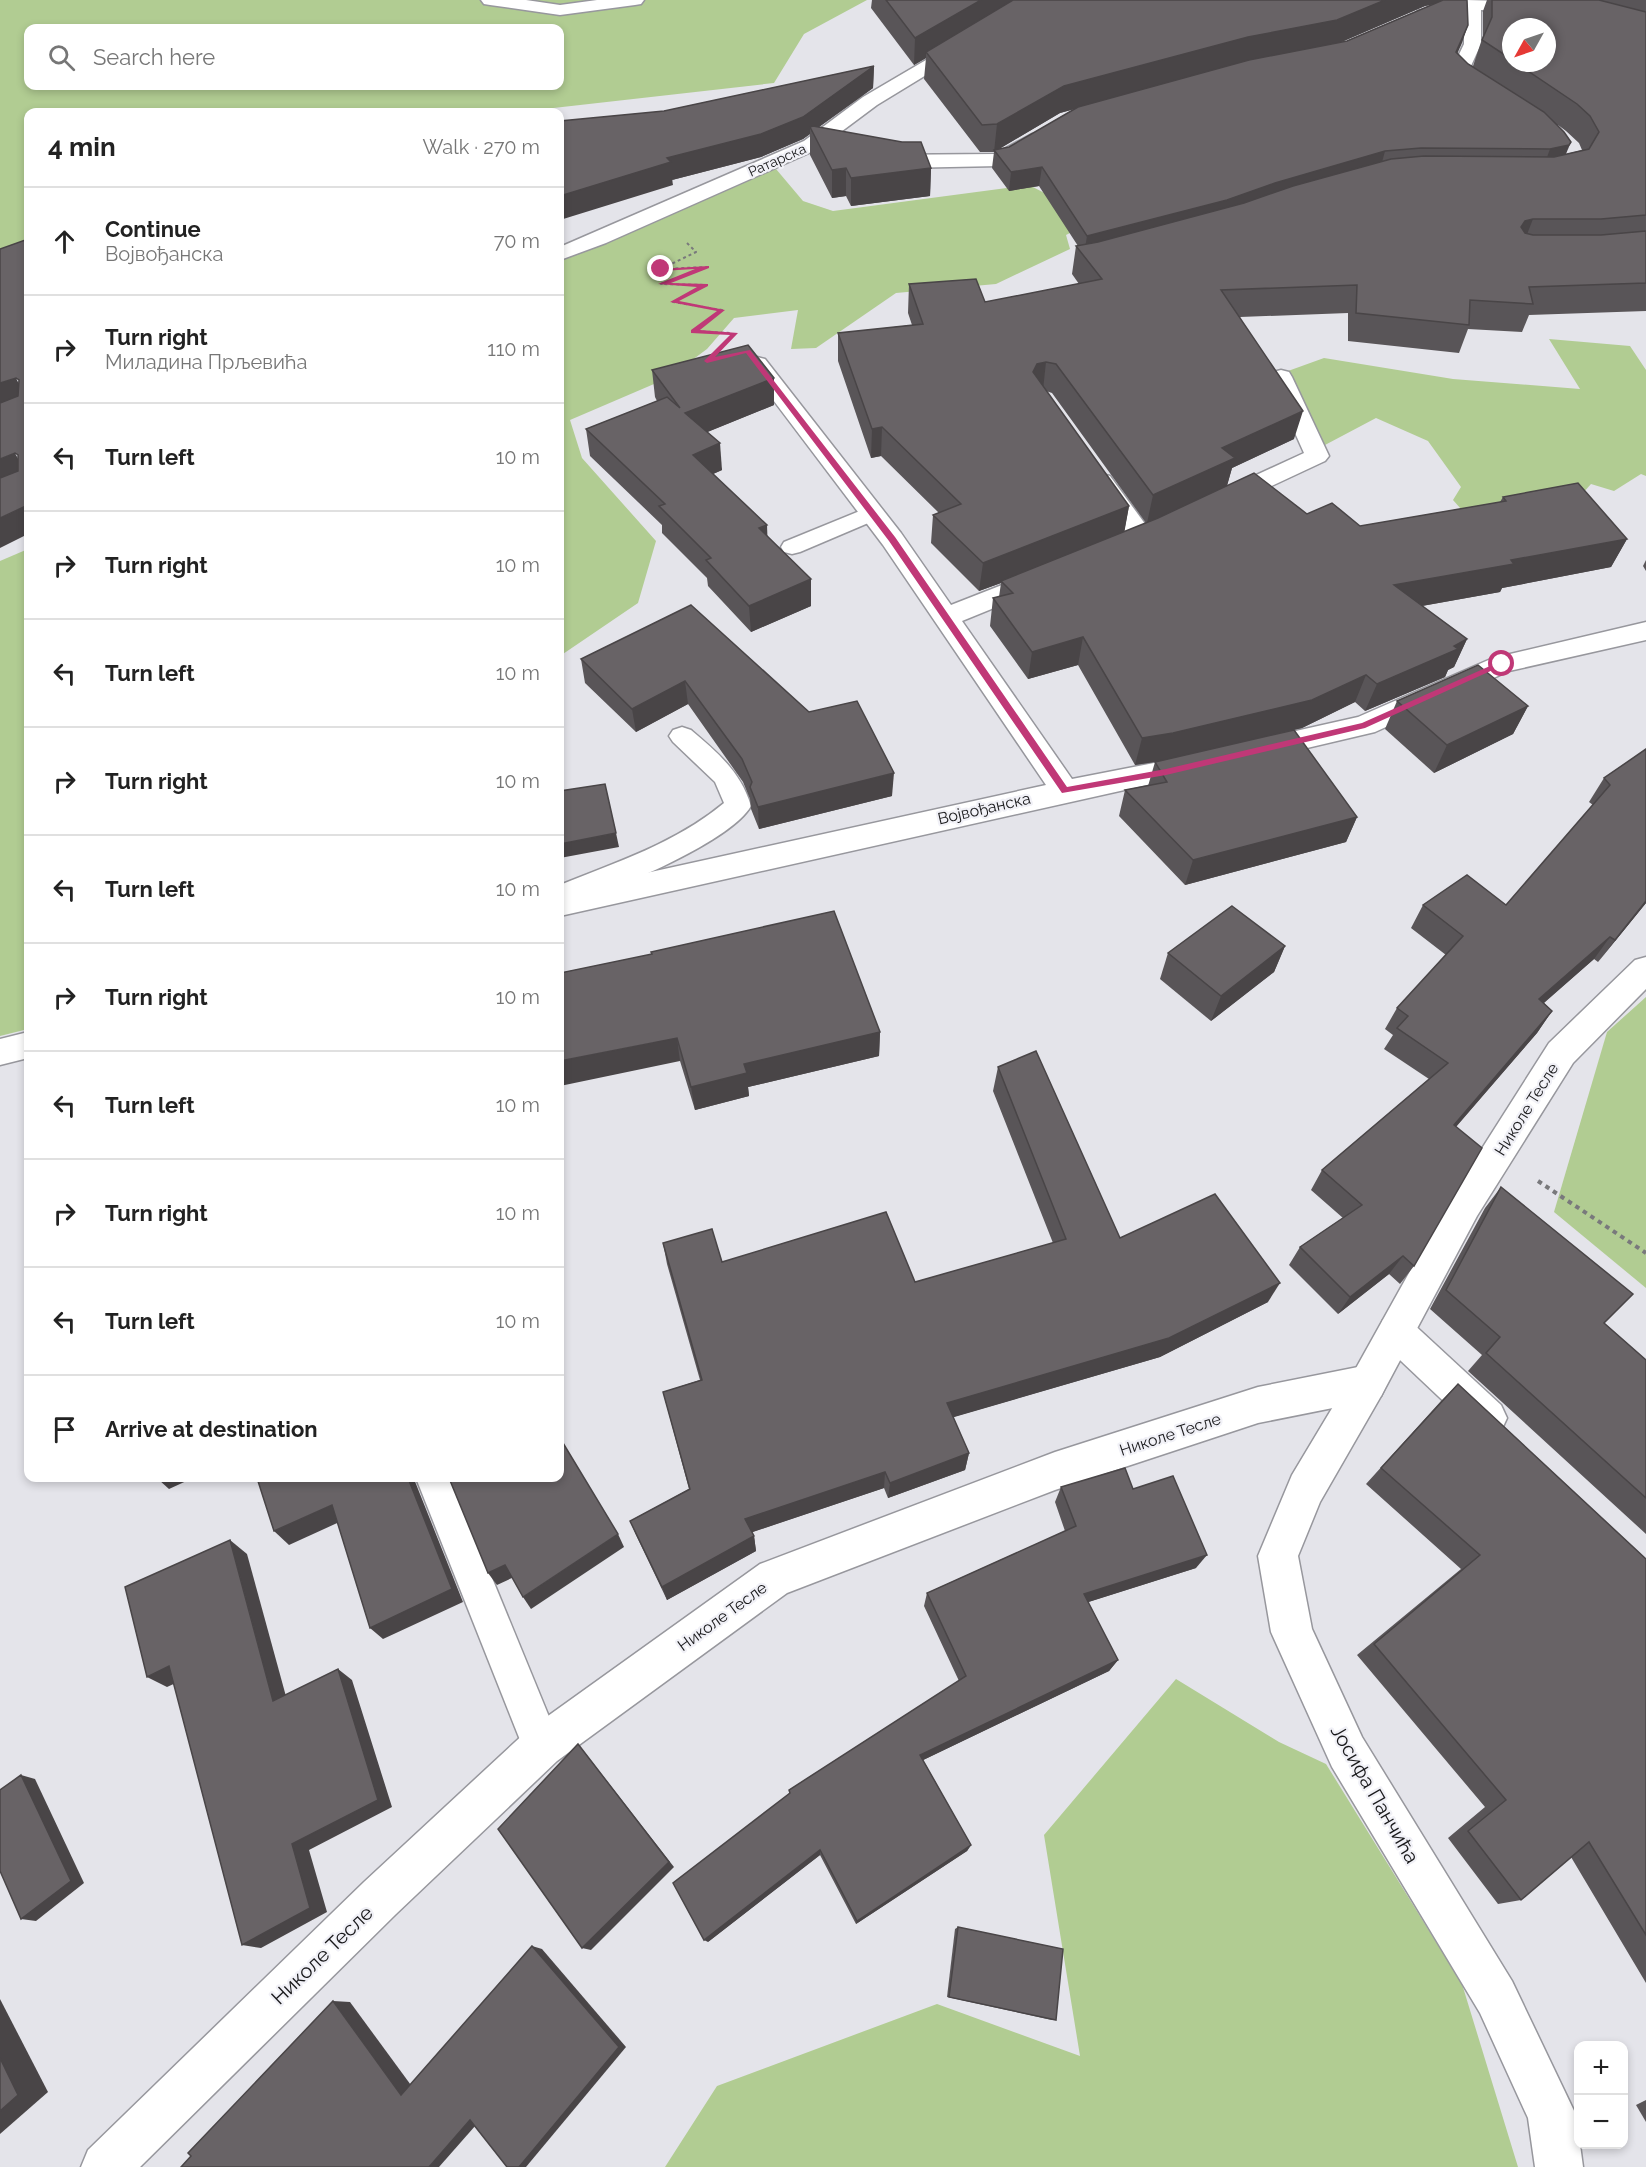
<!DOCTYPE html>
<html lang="en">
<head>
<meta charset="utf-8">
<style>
  body { margin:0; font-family:Raleway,sans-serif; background:#f2f2f2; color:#222 }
  .controls { position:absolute; right:18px; bottom:18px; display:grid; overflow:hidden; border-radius:12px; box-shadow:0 3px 9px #0003 }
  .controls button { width:54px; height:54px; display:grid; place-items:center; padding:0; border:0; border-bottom:2px solid #e0e0e0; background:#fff; color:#222; font:30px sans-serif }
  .compass { position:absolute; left:1502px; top:18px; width:54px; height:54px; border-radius:50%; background:#fff; box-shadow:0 3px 9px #0003; rotate:230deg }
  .stop { position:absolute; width:18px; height:18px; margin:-14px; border:4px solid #c03877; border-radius:50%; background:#fff }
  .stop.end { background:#c03877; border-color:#fff; box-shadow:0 2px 6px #0008 }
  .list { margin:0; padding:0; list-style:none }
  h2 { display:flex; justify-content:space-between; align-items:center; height:78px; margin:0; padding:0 24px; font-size:26px }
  h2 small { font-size:20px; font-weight:400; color:#767676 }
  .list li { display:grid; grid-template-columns:39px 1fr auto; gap:18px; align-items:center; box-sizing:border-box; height:108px; padding:0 24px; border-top:2px solid #e0e0e0 }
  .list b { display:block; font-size:22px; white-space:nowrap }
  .list p { margin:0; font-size:20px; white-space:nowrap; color:#767676 }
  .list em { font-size:20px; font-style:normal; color:#767676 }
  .icon { flex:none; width:33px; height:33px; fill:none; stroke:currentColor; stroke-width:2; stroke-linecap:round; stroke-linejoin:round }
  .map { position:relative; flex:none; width:1646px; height:2167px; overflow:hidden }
  .search { position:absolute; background:#fff; box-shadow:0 3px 9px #0003; left:24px; top:24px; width:540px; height:66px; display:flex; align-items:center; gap:15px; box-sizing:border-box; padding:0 21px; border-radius:12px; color:#767676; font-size:22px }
  .panel { position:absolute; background:#fff; box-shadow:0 3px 9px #0003; left:24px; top:108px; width:540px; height:1374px; border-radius:12px }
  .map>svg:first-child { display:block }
  .green { fill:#b1cc92; fill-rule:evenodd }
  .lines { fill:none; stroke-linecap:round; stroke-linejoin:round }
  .lane-casing { stroke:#97979d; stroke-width:3 }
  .street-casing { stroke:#97979d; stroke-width:3 }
  .secondary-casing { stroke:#97979d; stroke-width:3 }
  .path-far1 { stroke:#79797c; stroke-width:2; stroke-dasharray:3 3; stroke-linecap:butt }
  .path { stroke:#79797c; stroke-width:4; stroke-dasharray:4.5 4.5; stroke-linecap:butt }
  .lane { fill:#fff; fill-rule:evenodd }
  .street { fill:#fff; fill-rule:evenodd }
  .secondary { fill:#fff; fill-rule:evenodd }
  .wall { fill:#595558; fill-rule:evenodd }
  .shaded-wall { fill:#494547 }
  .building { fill:#686366; stroke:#494547; stroke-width:1.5 }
  .route { fill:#c03877 }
  .labels { text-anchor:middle; stroke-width:4.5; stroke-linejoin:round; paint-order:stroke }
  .far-street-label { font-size:14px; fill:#18181a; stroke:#f1f1f7 }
  .street-label { font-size:16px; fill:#18181a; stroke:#f1f1f7 }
  .near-street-label { font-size:20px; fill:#18181a; stroke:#f1f1f7 }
</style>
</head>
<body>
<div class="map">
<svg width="1646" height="2167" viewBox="0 0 1646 2167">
  <rect width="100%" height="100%" fill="#e4e4ea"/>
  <g class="green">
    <path d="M0,0H867L804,34L774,83L518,112H28V243L0,249ZM28,28H560V86H28Z"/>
    <path d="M776,169L803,201L833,211L1029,185L1060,201L1088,224L1066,235L1070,249L996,284L896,293L816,348L791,349L798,310L734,318L707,349L668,378L570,420L582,458L656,541L638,603L560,656V246Z"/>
    <path d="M1549,339L1630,346L1646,370V476L1641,474L1614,491L1591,484L1575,502L1469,518L1453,500L1461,487L1428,441L1376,418L1325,445L1288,371L1324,358L1453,379L1580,389Z"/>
    <path d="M28,549V1029L0,1036V561Z"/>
    <path d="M1646,997V1288L1554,1212L1607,1032Z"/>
    <path d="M1176,1679L1279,1742L1326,1764L1462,1984L1518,2167H665L717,2086L937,2004L1080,2056L1044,1835Z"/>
  </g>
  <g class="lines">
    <defs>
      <g id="lane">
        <path d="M872,506L880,508L883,513L880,518L800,552L792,554L784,552L781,547L784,542Z"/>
        <path d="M682,727L691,730C717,752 741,772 751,806C730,843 602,896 560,906V885C617,862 676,843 724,803L715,782L673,742L669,736L673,730Z"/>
        <path d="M416,1478H451L561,1746L556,1760L542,1765L528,1760Z"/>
      </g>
      <g id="street">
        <path d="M481,0H526L560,5L597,0H644L641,4L635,5L560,15L490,5L484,4Z"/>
        <path d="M1467,0L1530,2L1536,3L1539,7L1536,11L1530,12L1481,10V44L1470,68L1494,86L1497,90L1494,94H1482L1452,69L1464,44V11L1424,20L1418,19L1415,15L1418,11Z"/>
        <path d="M1032,134L1039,136L1042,140L1039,144L999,166L901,168L878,163L875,159L878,155L995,154Z"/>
        <path d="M757,357L765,359L901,533L951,605L1030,574L1039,572L1048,574L1052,580L1048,586L962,621L1072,779L1195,755L1205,758L1209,765L1205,772L560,916V892L1046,785L883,545L746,364L749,359Z"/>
        <path d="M1281,370L1289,372L1292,377L1329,456L1325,461L1233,504L1224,507L1215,504L1212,499L1215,494L1304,453L1270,377L1273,372Z"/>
        <path d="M1101,474L1110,476L1151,532L1154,538L1151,544L1142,546L1133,544L1089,481L1092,476Z"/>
        <path d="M1646,622V640L1509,671L1375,732L1256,760L1246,757L1242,750L1246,743L1256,740L1358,717L1493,658Z"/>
        <path d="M28,1032V1058L0,1065V1039Z"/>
        <path d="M1396,1315L1409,1320L1501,1405L1507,1418L1501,1431L1488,1436L1475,1431L1383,1344L1378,1332L1383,1320Z"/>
        <path d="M1368,1365L1381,1370L1387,1383L1381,1396L1368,1401L1258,1423L1055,1490L787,1593L557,1761L396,1914L140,2167H81L88,2150L364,1882L527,1731L760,1564L1055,1452L1258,1387Z"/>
      </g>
      <g id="secondary">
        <path d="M1028,0H1049L877,105L818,149L606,243L560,260V247L804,141L863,97Z"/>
        <path d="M1646,957V989L1573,1063L1477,1216L1381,1396L1320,1502L1298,1556L1312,1629L1362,1737L1512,1981L1576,2115L1583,2167H1535L1528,2118L1480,2013L1332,1767L1271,1632L1258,1556L1292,1475L1355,1370L1453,1194L1549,1043L1635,960Z"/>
      </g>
    </defs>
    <use href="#lane" class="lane-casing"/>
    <use href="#street" class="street-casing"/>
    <use href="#secondary" class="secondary-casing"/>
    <path class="path-far1" d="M687,243L696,252L661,269L707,267L661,284L706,285L673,302L722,310L693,331L730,333"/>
    <path class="path" d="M1538,1181L1646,1253"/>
    <use href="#lane" class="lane"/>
    <use href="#street" class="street"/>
    <use href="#secondary" class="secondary"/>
  </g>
  <g class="wall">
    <path d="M872,0H1467L1468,25L1457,53L1468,64L1473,66L1483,36V11L1487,0H1646V311L1529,315L1522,332L1468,329L1459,353L1348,341V313L1240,317L1294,439L1232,468L1227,485L1307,514L1360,526L1500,502L1503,497L1627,539L1611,567L1502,588L1500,592L1422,606L1467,639L1454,667L1448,670L1445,677L1365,711L1355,702L1302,728L1245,741L1357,817L1346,842L1185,885L1119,816L1125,790L1148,786L1155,762L1135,765L1078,665L1028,679L990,626L993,598L999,597L1001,583L979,591L931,543L933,515L939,513L881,456L871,458L838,361V333L912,325L908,313L909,284L985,302L1079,284L1072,274L1076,246H1078L1039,186L1009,191L992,168L994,152H980L924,79L926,58L914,65L871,8ZM1434,4L1347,41L1341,42L1425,6ZM1511,27L1547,63H1511ZM1074,109L1009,147L999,149L1060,113ZM1558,125L1566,131L1579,143L1582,150L1566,154ZM1046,391L1052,393L1146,523L1124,532L1129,506Z"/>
    <path d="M874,66L873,88L819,127L931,168L930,196L851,206L846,196L832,198L810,155V134L803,139L761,157L672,180L673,185L664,111Z"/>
    <path d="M652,370L774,378V405L707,432L722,470L713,474L767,536L811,606L751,632L708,586L707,578L662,533V525L590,456L586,429L657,401L655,397Z"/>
    <path d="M1646,560V571L1643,566Z"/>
    <path d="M691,605L892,796L759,829L751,809L750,799L743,782L688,704L636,732L585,683L581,659Z"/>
    <path d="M1397,701L1528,706L1513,734L1434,773L1385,729Z"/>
    <path d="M1646,749V903L1598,962L1594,959L1544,1003L1552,1011L1537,1033L1456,1127L1414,1266L1400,1284L1389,1274L1338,1314L1289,1265L1300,1247L1343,1218L1311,1190L1322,1170L1429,1079L1384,1049L1393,1035L1385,1029L1397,1008L1446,955L1411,928L1423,905H1506L1593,805L1589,802L1604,778Z"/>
    <path d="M1285,946L1274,972L1211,1021L1160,979L1168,953Z"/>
    <path d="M560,973L880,1032L879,1056L748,1087L749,1096L695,1110L680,1061Z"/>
    <path d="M998,1067L1120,1238L1268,1302L1160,1357L953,1417L969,1453L965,1470L888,1498L884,1488L752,1532L754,1536L756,1551L667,1600L636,1535L630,1521L689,1489L663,1392L700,1380L667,1264L663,1243L722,1262L915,1282L1053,1243L993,1091Z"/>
    <path d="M1501,1187L1604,1323L1646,1360V1534L1468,1371L1482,1355L1430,1309L1485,1208Z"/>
    <path d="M1458,1384L1646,1559V1983L1571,1857L1521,1900L1498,1904L1448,1838L1485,1807L1357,1655L1461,1569L1366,1484L1441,1401Z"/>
    <path d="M1061,1487L1133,1489L1196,1568L1088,1602L1118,1660L1109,1671L923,1760L971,1845L967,1851L856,1924L820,1855L708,1942L789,1793V1790L959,1681L924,1606L927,1593L1065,1531L1055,1502Z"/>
    <path d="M958,1927L1056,2020H1052L947,1997L955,1929Z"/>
    <path d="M1646,2100V2122L1636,2105Z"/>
  </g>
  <g class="shaded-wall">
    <path d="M981,0H1024L926,52V58L914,65L915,38Z"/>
    <path d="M1385,0H1455L1425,6L1330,47L1242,64L1060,113L994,152L997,124L1064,86Z"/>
    <path d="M1468,25L1462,43L1450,70L1456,52Z"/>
    <path d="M874,66L873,88L812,132L810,127V134L803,139L761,157L672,180L673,185L560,220V196L667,158Z"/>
    <path d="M1571,142L1563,161L1543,168L1550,149Z"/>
    <path d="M1385,151L1380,170L1084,255L1087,236Z"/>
    <path d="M1042,167L1039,186L1009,191L1011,172Z"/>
    <path d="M846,168V196L832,198V170Z"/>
    <path d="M931,168L930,196L851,206V178Z"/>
    <path d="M1533,219L1522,247L1521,227L1525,221Z"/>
    <path d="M1046,362L1043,390L1033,372L1037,364Z"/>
    <path d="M16,378L27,401L0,411V383Z"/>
    <path d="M774,378V405L688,440L685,413Z"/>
    <path d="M1303,411L1294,439L1232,468L1227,486L1147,523L1153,495L1222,448Z"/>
    <path d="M882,427L881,456L871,458L872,429Z"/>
    <path d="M720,443L722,470L695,482L693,455Z"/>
    <path d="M15,453L27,476L0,487V459Z"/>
    <path d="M28,505V534L0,548V518Z"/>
    <path d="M1129,506L1124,534L1001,581V583L979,591L983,563Z"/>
    <path d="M767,525L768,552L759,528Z"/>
    <path d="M1627,539L1611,567L1502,588L1500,592L1382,613L1394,585L1511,560Z"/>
    <path d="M811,579V606L751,632L749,606Z"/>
    <path d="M1083,637L1078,665L1028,679L1032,652Z"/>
    <path d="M1467,639L1454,667L1448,670L1445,677L1365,711L1377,684Z"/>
    <path d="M1366,675L1355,702L1302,728L1166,760L1135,765L1142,738Z"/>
    <path d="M685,681L688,704L636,732L632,709Z"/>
    <path d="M1528,706L1513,734L1434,773L1447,745Z"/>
    <path d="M894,773L892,796L759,829L758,807Z"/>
    <path d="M1357,817L1346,842L1185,885L1193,860Z"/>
    <path d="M616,833L619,847L560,858V844Z"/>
    <path d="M1646,901V903L1598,962L1615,940Z"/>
    <path d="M1610,937L1594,959L1524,1020L1539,999Z"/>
    <path d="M1285,946L1274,972L1211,1021L1221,996Z"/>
    <path d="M1552,1011L1537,1033L1440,1145L1454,1125Z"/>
    <path d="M880,1032L879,1056L748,1087L749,1096L695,1110L691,1087L744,1064Z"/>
    <path d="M677,1038L680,1061L560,1086V1061Z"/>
    <path d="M1403,1256L1389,1274L1338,1314L1350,1297Z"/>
    <path d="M1280,1283L1268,1302L1160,1357L944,1420L947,1403Z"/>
    <path d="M969,1453L965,1470L888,1498L890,1483Z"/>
    <path d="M885,1472L884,1488L747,1534L745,1519Z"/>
    <path d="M165,1478H193L169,1489L159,1480Z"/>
    <path d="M408,1478H415L414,1479L463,1602L383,1639L370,1628Z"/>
    <path d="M332,1505L346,1519L289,1545L274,1531Z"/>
    <path d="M618,1534L624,1547L531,1609L523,1597Z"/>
    <path d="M754,1536L756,1551L667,1600L662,1587Z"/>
    <path d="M230,1540L247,1554L290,1711L273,1701Z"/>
    <path d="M1207,1555L1196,1568L1076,1606L1084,1594Z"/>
    <path d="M505,1565L514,1577L497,1585L488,1573Z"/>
    <path d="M1118,1660L1109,1671L917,1763L920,1755Z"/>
    <path d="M169,1666L189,1677L167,1687L147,1677Z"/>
    <path d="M338,1669L352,1680L392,1807L309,1850L327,1912L261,1948L242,1945L292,1844Z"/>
    <path d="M578,1744L674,1867L591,1950L582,1948Z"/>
    <path d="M21,1775L35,1779L84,1883L36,1921L21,1919Z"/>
    <path d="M971,1845L967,1851L856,1924L857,1921Z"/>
    <path d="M820,1850V1855L708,1942L704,1940Z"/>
    <path d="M532,1946L542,1949L626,2047L526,2167H519Z"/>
    <path d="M0,1999L48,2092L0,2134Z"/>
    <path d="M333,2001L350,2002L416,2092L401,2095Z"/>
    <path d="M483,2117L439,2167H429L470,2120Z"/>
  </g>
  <g class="building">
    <path d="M886,0H981L915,38Z"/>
    <path d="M1013,0H1385L1337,20L1248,37L1064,86L997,124L982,125L926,52Z"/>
    <path d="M1443,0H1467L1468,25L1456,52L1468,64L1544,112L1564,132L1571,142L1569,145L1550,149L1421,148L1385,151L1275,183L1227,200L1087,236L1042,167L1011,172L994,150L1009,147L1078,107L1249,60L1347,41Z"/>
    <path d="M1492,0H1599L1646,12V215L1601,219H1533L1525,221L1521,227L1525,233L1533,235H1601L1646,231V283L1529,287L1533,304L1470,300L1469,325L1356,313L1357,285L1221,290L1303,411L1222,448L1235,458L1153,495L1056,364L1046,362L1037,364L1033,372L1129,506L983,563L933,515L961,504L882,427L872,429L838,333L923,324L909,284L976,279L985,302L1102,279L1076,246L1098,242L1244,203L1293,186L1391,159L1424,156L1554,157L1589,149L1599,132L1590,116L1577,104L1516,63H1547V27H1511V59L1482,40L1492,17Z"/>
    <path d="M874,66L803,117L761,134L667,158L671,162L560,196V121L664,111Z"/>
    <path d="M813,126L902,142H921L931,168L851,178L846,168L832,170L810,127Z"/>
    <path d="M28,239V505L0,518V478L18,471V455L15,453L0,459V403L18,396L19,380L16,378L0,383V249Z"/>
    <path d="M748,345L774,378L685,413L720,443L693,455L767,525L759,528L811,579L749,606L706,560L711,558L659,506L665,504L586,429L667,397L680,408L652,370Z"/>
    <path d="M1254,473L1307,514L1332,503L1360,526L1506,501L1503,497L1578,483L1627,539L1511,560L1514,564L1394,585L1467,639L1454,646L1458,649L1377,684L1366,675L1312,700L1173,733L1142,738L1083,637L1032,652L993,598L1013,593L1001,581L1158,518Z"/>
    <path d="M691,605L809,712L857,701L894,773L758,807L750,787L752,782L742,759L685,681L632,709L581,659Z"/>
    <path d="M1478,665L1528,706L1447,745L1397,701Z"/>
    <path d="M1294,730L1357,817L1193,860L1125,790L1167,782L1155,762Z"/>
    <path d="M1646,749V901L1615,940L1610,937L1539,999L1552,1011L1454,1125L1482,1148L1414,1266L1403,1256L1350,1297L1300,1247L1362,1205L1322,1170L1448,1063L1397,1028L1408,1016L1397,1008L1463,936L1423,905L1467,875L1506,905L1610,785L1604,778Z"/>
    <path d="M605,784L616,833L560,844V791Z"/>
    <path d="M1232,906L1285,946L1221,996L1168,953Z"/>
    <path d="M834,911L880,1032L744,1064L747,1073L691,1087L677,1038L560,1061V973L652,954L651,952Z"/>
    <path d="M1036,1051L1120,1238L1215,1194L1280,1283L1169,1338L947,1403L969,1453L890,1483L885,1472L745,1519L754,1536L662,1587L630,1521L690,1489L663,1392L702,1380L663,1243L712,1229L722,1262L886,1212L915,1282L1066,1239L998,1067Z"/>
    <path d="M1501,1187L1633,1294L1604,1323L1646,1360V1498L1486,1353L1500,1337L1446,1290Z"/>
    <path d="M1458,1384L1646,1559V1935L1589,1842L1521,1900L1468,1831L1506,1800L1374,1644L1480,1555L1381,1468Z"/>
    <path d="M563,1443L618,1534L523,1597L505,1565L488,1573L449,1478H560V1445Z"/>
    <path d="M1125,1468L1133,1489L1173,1476L1207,1555L1084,1594L1118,1660L920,1755L971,1845L857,1921L820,1850L704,1940L673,1883L790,1793L789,1790L966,1676L927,1593L1076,1526L1061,1487Z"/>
    <path d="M257,1478H408L452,1589L370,1628L332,1505L274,1531Z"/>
    <path d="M230,1540L273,1701L338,1669L378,1800L292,1844L310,1908L242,1945L169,1666L147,1677L125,1587Z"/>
    <path d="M578,1744L669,1862L582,1948L498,1829Z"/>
    <path d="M21,1775L71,1881L21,1919L0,1871V1790Z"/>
    <path d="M958,1927L1063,1949L1056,2020L949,1997Z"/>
    <path d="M532,1946L619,2047L519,2167H507L470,2120L429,2167H181L191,2156L188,2153L333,2001L401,2095Z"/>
    <path d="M0,2058L18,2095L0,2111Z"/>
  </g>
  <path class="route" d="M709,266V268L671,283L708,284V286L679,301L725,310L700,330L738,333L715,357L750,350L895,537L1067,787L1166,769L1362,723L1499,662L1506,664L1365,728L1166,775L1062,793L889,541L746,353L707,363L704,361L730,335L691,333V330L717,311L670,302L697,287L658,284L695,269L661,271L658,269Z"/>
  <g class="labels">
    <g class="far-street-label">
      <text transform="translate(777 160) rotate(-24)" y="5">Ратарска</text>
    </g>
    <g class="street-label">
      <text transform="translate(984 808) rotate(-13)" y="6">Војвођанска</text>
      <text transform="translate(1526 1109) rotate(-58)" y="6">Николе Тесле</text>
      <text transform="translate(1170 1434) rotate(-18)" y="6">Николе Тесле</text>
      <text transform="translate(722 1616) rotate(-36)" y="6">Николе Тесле</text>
    </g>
    <g class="near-street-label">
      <text transform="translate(1375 1794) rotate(60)" y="7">Јосифа Панчића</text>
      <text transform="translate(322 1955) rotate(-44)" y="7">Николе Тесле</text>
    </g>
  </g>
</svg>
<div class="controls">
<button>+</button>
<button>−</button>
</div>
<svg class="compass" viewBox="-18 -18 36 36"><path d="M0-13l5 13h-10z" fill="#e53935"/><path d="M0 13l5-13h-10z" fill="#767676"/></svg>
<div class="stop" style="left:1502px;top:664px"></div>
<div class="stop end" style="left:661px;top:269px"></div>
<div class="search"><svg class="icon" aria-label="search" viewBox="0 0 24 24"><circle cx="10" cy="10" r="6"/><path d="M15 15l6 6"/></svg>Search here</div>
<section class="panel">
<h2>4 min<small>Walk · 270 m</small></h2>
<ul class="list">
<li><svg class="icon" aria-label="ahead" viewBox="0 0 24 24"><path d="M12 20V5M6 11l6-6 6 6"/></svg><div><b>Continue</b><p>Војвођанска</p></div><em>70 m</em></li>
<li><svg class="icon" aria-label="right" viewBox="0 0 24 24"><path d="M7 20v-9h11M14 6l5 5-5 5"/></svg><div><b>Turn right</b><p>Миладина Прљевића</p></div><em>110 m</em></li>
<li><svg class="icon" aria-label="left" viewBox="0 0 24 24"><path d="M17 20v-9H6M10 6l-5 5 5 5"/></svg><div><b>Turn left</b></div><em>10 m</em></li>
<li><svg class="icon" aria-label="right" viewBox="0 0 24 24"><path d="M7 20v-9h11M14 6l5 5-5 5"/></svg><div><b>Turn right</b></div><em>10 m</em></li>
<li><svg class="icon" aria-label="left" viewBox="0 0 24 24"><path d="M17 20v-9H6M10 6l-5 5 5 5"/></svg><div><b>Turn left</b></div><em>10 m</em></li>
<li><svg class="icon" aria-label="right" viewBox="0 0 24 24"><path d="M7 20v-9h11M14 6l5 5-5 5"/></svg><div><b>Turn right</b></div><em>10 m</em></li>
<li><svg class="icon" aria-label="left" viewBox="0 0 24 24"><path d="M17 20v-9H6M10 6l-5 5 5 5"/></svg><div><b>Turn left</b></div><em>10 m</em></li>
<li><svg class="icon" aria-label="right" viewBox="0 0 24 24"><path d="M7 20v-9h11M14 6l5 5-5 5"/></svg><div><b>Turn right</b></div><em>10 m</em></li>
<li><svg class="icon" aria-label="left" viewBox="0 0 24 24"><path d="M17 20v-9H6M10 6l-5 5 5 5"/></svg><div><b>Turn left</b></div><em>10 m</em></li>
<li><svg class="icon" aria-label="right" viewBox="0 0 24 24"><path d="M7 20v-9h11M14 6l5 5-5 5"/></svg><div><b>Turn right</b></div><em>10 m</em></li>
<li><svg class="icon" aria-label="left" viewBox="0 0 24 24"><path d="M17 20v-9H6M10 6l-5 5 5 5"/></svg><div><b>Turn left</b></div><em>10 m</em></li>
<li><svg class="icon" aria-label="arrive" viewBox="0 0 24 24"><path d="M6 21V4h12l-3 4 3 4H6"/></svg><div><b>Arrive at destination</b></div></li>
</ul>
</section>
</div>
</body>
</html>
